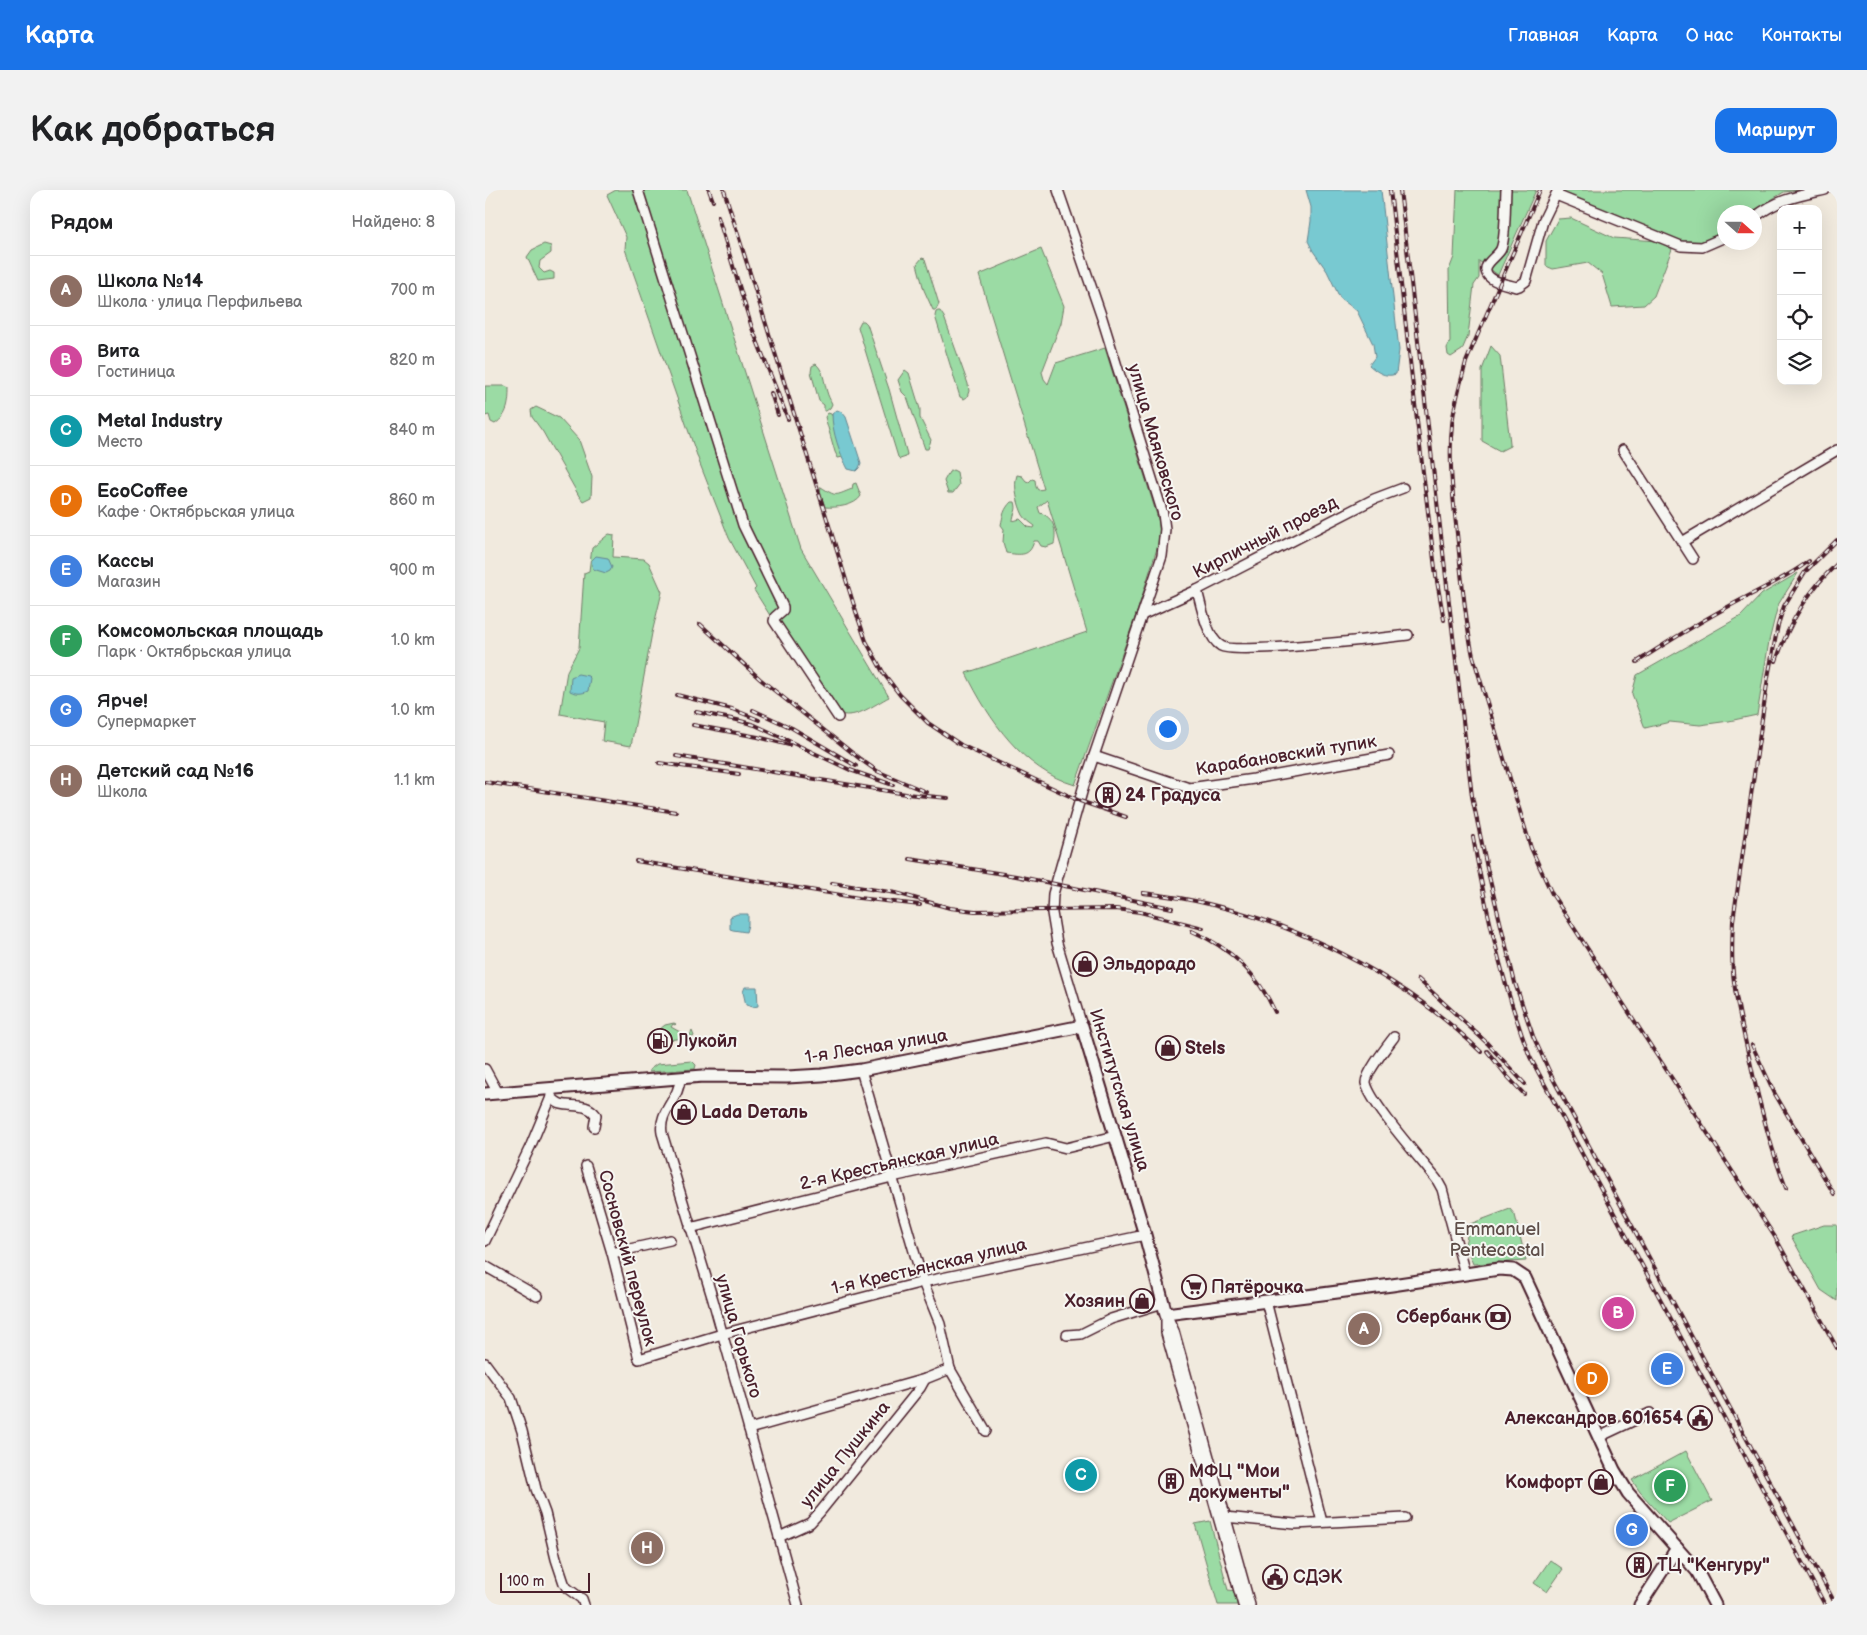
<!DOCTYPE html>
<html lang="ru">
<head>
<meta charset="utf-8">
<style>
  body { margin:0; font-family:"Balsamiq Sans",sans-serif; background:#f2f2f2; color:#202124 }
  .controls { position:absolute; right:15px; top:15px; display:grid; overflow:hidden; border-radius:10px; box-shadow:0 5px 20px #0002 }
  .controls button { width:45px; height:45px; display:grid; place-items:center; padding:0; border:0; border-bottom:1px solid #e0e0e0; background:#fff; color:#202124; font:25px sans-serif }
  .compass { position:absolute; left:1232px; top:15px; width:45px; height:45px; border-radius:50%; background:#fff; box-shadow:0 5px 20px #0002; rotate:111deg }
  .scale { position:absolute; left:15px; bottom:12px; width:90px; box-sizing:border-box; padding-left:5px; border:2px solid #4a1f2b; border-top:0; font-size:14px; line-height:18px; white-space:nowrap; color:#4a1f2b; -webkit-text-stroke:4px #f6f6f2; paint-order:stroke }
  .you { position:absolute; left:682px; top:538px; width:18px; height:18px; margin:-12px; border:4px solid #fff; border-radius:50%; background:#1a73e8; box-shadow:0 0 0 8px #1a73e833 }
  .badge { display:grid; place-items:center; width:32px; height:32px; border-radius:50%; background:#1a73e8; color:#fff; font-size:16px; font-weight:700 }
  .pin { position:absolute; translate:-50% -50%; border:2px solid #fff; box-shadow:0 1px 5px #0006 }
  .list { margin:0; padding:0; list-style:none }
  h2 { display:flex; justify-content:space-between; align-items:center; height:65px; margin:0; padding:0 20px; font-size:21px }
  h2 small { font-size:16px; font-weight:400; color:#757577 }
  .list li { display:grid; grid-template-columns:32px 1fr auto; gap:15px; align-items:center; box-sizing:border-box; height:70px; padding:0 20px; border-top:1px solid #e0e0e0 }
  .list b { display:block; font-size:19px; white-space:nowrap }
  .list p { margin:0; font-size:16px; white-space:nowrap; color:#757577 }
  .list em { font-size:16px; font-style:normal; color:#757577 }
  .icon { flex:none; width:28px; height:28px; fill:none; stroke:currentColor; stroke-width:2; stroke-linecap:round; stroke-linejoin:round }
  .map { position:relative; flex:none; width:1352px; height:1415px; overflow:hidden; border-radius:15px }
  header { display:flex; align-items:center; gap:30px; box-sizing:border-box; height:70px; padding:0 25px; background:#1a73e8; color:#fff }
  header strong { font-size:24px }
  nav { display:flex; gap:28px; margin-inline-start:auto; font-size:18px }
  .intro { display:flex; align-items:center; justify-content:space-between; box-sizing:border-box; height:120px; padding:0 30px }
  h1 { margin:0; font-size:35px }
  .button { padding:12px 22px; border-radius:15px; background:#1a73e8; color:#fff; font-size:18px; font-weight:700 }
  main { display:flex; gap:30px; padding:0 30px }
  aside { flex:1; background:#fff; border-radius:15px; box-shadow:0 5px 20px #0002 }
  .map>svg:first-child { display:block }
  .green { fill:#9bdba4; stroke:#727d68 }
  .water { fill:#78c9d1; stroke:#66858f }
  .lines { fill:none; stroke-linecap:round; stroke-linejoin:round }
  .minor-casing { stroke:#4a1f2b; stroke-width:12 }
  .major-casing { stroke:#4a1f2b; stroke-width:15 }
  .minor { stroke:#f6f6f2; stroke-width:9 }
  .major { stroke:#f6f6f2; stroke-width:11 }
  .rail-casing { stroke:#4a1f2b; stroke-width:4 }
  .rail { stroke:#f6f6f2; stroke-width:2; stroke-dasharray:5.5; stroke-linecap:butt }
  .labels { text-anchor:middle; stroke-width:4; stroke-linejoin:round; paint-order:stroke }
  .street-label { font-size:18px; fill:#4a1f2b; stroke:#f6f6f2 }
  .poi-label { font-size:18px; font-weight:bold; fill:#4a1f2b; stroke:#f6f6f2; text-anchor:start }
  .park-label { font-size:18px; fill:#5e4e49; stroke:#f6f6f2 }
</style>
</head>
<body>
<header>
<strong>Карта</strong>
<nav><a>Главная</a><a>Карта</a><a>О нас</a><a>Контакты</a></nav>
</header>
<div class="intro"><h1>Как добраться</h1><a class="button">Маршрут</a></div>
<main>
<aside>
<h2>Рядом<small>Найдено: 8</small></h2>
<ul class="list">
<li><span class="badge" style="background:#8d6e63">A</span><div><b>Школа №14</b><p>Школа · улица Перфильева</p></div><em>700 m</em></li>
<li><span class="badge" style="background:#d1479c">B</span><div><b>Вита</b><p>Гостиница</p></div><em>820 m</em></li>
<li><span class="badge" style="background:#0f9aa8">C</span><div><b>Metal Industry</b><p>Место</p></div><em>840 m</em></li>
<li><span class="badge" style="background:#e8710a">D</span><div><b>EcoCoffee</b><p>Кафе · Октябрьская улица</p></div><em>860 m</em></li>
<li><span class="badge" style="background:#3f7fe0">E</span><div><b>Кассы</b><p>Магазин</p></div><em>900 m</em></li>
<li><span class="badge" style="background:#2e9e5b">F</span><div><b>Комсомольская площадь</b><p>Парк · Октябрьская улица</p></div><em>1.0 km</em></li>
<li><span class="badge" style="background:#3f7fe0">G</span><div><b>Ярче!</b><p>Супермаркет</p></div><em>1.0 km</em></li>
<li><span class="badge" style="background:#8d6e63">H</span><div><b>Детский сад №16</b><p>Школа</p></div><em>1.1 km</em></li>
</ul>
</aside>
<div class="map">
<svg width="1352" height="1415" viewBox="0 0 1352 1415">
  <rect width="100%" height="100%" fill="#f1eade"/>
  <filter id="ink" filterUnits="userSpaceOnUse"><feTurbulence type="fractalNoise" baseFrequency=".02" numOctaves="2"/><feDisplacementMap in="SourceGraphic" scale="10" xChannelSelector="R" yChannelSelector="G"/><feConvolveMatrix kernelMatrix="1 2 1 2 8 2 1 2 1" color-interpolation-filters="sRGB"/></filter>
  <g filter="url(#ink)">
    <g class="green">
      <path d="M131,0H202L316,359L404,507C390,514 372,529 355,524L286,427L269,400L271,398L244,348L215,274L140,59L141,47L122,5Z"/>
      <path d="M972,0H1051L1013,85L994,71V88L989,95L983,146L977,160L966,167L963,165L962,158L965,152L964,80L969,67Z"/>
      <path d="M1070,0H1314L1299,2L1266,22H1240L1239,40C1221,53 1217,53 1194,51Z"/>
      <path d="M1086,28L1129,48L1173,51L1187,59L1169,106L1159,115L1127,117L1117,84L1103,73L1068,79L1061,76V51L1073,29Z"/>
      <path d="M59,54L66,56V63L55,71L54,78L59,83L65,81L69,83V89L53,91L42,67L47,60Z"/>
      <path d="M556,59L579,116L576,133L557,182L559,189L563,194L571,173L620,158L674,332L675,349L652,422L590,595C538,580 504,530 481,483L602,442L562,310L553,317L555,323C569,327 572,341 569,354L561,357L556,356L553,351H549C545,367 536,365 521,363L518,352L519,339L516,335C518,325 519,319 526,312H530C533,321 528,323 528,331L535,329L543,337L549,338L550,336C546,333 541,330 538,325C533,315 528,296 532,285L537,286L541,291L544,292L547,289L550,290L551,297L553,300L559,299L494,85Z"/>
      <path d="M437,68L440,69L454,114L451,120H448L439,100L432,74Z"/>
      <path d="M453,121H455L459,127L483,194L484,201L482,207L479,209L475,207L450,126L451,122Z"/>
      <path d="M376,131H379L382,134L404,199L422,264L421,267L415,269L413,267L373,137Z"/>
      <path d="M1006,156L1015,166L1025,253V256L1015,261L997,251V180Z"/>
      <path d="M331,174C339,181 339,192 342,202C343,206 345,209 347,214L345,218L341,221H339V215L334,211L326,182L327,176Z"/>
      <path d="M420,180L424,183L435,219V228L446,250L443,259H440L422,207L417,202L413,190Z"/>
      <path d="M0,196H20L24,198C24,213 23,225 10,234L6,232L4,225L0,226Z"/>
      <path d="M51,217L74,228L94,250L107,287L106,307L98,311L94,306L58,242L47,227L46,220Z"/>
      <path d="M343,223L346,224L350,230L358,267L353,268L350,262L340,227Z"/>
      <path d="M468,280L472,282L474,295L468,303H463L459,291L464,282Z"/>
      <path d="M371,293L376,306C370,316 351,318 340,317L335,302L336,297C352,307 349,306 367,299L368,294Z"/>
      <path d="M124,344L129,345L128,367L159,369L164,373L177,402L167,443L146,556L117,551L119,532L75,524L82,481L94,458L99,383L104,381L107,358Z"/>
      <path d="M1313,383L1293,415L1284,451L1272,525L1244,531L1215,535L1185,532L1160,538L1147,504L1152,485L1256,426L1277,404Z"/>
      <path d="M189,833L191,834L190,835L188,834L186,837L204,847L207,841L209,846L208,847L183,850L170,843L180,835Z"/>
      <path d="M207,871L211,875L210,879L164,882V880L172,874Z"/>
      <path d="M1025,1019L1030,1025L1041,1071L988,1074L980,1054L985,1034Z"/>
      <path d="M1339,1035H1352V1111L1336,1100L1306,1046Z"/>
      <path d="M1201,1261L1227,1311L1183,1333L1155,1302L1147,1290Z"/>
      <path d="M725,1331L743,1400L752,1401L756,1415H733L710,1334Z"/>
      <path d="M1065,1370L1078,1379L1062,1402L1049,1393Z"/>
    </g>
    <g class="water">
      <path d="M821,0H896L914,160L911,184C900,188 892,182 884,175L890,167L888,154L872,121L855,108L842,81L828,61L823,51L826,31V17Z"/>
      <path d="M352,220L357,222L361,227L376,273L374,278L371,281L363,279C355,264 347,242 347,224Z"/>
      <path d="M111,366L123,368L127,377L125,381L121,383L108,379L106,371Z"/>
      <path d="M93,484L103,486L105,488L103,501C97,504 91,504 85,501L86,487Z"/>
      <path d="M252,724H263V735L261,742L248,740L245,739V727Z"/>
      <path d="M260,797H272L273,816L268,817L261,815L258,802Z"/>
    </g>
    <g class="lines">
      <defs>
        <g id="minor">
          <path d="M153,0L258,335L298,417V420L290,427L289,431L353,527"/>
          <path d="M573,0L617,128L678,324L680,339L677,366L599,595L568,704L567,723L572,753L597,836"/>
          <path d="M1021,0C1020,14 1021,48 1016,59C1013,66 999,73 1001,81C1003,92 1022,94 1031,97L1034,96L1041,91L1058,31L1073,0"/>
          <path d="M1071,5L1196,56L1217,57L1240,47"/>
          <path d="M1270,27C1293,9 1313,6 1340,0"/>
          <path d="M1138,260L1208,369"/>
          <path d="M1197,352L1352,260"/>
          <path d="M712,400C716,415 722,448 736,456C750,465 898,448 923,445"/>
          <path d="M657,425L712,400L889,309L918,298"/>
          <path d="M609,566L704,598L769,589L904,565"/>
          <path d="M909,847C903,855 880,884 881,893C885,913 938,972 952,990L957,999L980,1084"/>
          <path d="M0,879L13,903"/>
          <path d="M376,880L438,1092L455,1134L465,1179L501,1241"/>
          <path d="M195,888C195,909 173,921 177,943L228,1110L313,1415"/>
          <path d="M66,901V907C69,910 72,913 76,914C89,917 102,913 111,925L109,937"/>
          <path d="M101,976L127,1063L154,1169L237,1144L438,1092L660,1045"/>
          <path d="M205,1038L407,987L561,953L581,958L630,946"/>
          <path d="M0,1051L46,955L66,907"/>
          <path d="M127,1063L185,1050"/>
          <path d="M0,1076L52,1106"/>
          <path d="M781,1111L837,1332"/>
          <path d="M681,1124L689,1141L765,1415"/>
          <path d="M681,1129V1143L758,1415"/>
          <path d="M582,1145L596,1144L626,1129L678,1113"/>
          <path d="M0,1173L26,1208L37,1241L51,1299L60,1323L71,1369L79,1393L82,1398L97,1409L99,1415"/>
          <path d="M264,1239L440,1189L465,1179"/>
          <path d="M1114,1247L1165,1223"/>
          <path d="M736,1328L740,1327L810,1334L920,1328"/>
          <path d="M294,1347L325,1333L335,1322L435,1198L440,1189"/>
        </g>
        <g id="major">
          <path d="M0,904L218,886L302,887L337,885L376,880L597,836L660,1045L681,1124L907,1095L1014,1079L1028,1080L1040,1088L1129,1280L1143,1303L1212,1381L1230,1415"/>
          <path d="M1155,1415L1192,1358"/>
        </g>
      </defs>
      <use href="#minor" class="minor-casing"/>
      <use href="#major" class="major-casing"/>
      <use href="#minor" class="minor"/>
      <use href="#major" class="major"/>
      <defs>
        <g id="rail">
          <path d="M224,0L228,11"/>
          <path d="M239,0L372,425L381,451L399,484L415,505L443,533L476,555L595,611L641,627"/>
          <path d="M905,0L938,282L951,386L959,430"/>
          <path d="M915,0L987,606L1002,678L1030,793L1048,846L1067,887L1351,1415"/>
          <path d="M1055,0L981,172C976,192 969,214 967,235C963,274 969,314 973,353C977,391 980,429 988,466L1046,658L1067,704L1290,1047L1352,1158"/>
          <path d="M233,27L267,138L303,229"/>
          <path d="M286,203L293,225"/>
          <path d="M215,434L275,489L375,569L392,581L441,602"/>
          <path d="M1291,471C1304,433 1322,401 1352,374"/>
          <path d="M1152,472C1184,451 1216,431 1250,413C1276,399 1301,388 1324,371"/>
          <path d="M192,505L247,519L274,530"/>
          <path d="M268,520L307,538L371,576"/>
          <path d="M211,522L252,530L270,535L365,580L408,595"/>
          <path d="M208,535L273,547L304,555"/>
          <path d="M191,566L421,604L463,608"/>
          <path d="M174,573L254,584"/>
          <path d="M0,592L191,622"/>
          <path d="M988,647C1001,722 1018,797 1045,867L1340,1415"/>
          <path d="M425,669L531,686L687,718"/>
          <path d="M151,671L374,708L435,715"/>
          <path d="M347,693L411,703L465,718L490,721L631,719L655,722L718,738"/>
          <path d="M658,703C779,715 909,777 996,862"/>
          <path d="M707,741C746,758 773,784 790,822"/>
          <path d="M933,789L1002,853L1040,894"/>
          <path d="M1267,855L1290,904L1349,1004"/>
          <path d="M1002,861L1022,886L1039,904"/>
          <path d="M1301,998C1287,962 1278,926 1269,889C1262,856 1253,824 1249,792C1246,771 1247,751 1248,731L1283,487L1293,435L1299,416L1320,382L1352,350"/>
        </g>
      </defs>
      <use href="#rail" class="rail-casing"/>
      <use href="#rail" class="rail"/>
    </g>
  </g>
  <defs>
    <symbol id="building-ring" viewBox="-11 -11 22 22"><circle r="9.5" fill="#f6f6f2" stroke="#4a1f2b" stroke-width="1.5"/><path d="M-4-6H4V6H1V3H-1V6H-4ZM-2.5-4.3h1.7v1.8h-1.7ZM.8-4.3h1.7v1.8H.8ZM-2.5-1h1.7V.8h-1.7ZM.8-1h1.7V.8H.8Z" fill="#4a1f2b"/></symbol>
    <symbol id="shop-ring" viewBox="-11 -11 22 22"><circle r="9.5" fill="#f6f6f2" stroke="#4a1f2b" stroke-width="1.5"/><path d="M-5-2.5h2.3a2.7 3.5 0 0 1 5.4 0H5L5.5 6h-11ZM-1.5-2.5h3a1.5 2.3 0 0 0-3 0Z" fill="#4a1f2b"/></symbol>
    <symbol id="fuel-ring" viewBox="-11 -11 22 22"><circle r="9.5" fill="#f6f6f2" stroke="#4a1f2b" stroke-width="1.5"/><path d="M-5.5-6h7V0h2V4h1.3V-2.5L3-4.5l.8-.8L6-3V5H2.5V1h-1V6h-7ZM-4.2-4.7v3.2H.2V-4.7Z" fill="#4a1f2b"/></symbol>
    <symbol id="supermarket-ring" viewBox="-11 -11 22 22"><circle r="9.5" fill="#f6f6f2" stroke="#4a1f2b" stroke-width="1.5"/><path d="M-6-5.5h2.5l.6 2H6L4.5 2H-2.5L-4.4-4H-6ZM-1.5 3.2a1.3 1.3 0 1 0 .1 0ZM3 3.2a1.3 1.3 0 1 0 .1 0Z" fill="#4a1f2b"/></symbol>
    <symbol id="bank-ring" viewBox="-11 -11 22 22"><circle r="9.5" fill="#f6f6f2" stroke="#4a1f2b" stroke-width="1.5"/><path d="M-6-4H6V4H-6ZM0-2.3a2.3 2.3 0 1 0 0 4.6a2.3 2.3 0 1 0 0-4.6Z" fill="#4a1f2b"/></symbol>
    <symbol id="civic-ring" viewBox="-11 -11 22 22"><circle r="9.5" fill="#f6f6f2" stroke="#4a1f2b" stroke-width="1.5"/><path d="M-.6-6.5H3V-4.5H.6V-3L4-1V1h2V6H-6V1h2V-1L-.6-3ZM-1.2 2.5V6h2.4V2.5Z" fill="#4a1f2b"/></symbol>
  </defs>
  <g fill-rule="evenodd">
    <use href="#building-ring" x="609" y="591" width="28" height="28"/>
    <use href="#shop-ring" x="586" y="760" width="28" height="28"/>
    <use href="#fuel-ring" x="161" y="837" width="28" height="28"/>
    <use href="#shop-ring" x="669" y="844" width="28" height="28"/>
    <use href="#shop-ring" x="185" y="908" width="28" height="28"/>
    <use href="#supermarket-ring" x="695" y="1083" width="28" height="28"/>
    <use href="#shop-ring" x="643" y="1097" width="28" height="28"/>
    <use href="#bank-ring" x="999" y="1113" width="28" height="28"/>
    <use href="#civic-ring" x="1201" y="1214" width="28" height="28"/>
    <use href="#building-ring" x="672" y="1277" width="28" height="28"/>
    <use href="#shop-ring" x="1102" y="1278" width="28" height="28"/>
    <use href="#building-ring" x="1140" y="1361" width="28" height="28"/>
    <use href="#civic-ring" x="776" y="1373" width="28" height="28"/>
  </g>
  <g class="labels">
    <g class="street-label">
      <text transform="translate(671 252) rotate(74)" y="6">улица Маяковского</text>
      <text transform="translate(780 347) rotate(-27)" y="6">Кирпичный проезд</text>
      <text transform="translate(801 565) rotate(-9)" y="6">Карабановский тупик</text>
      <text transform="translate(391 856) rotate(-9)" y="6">1-я Лесная улица</text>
      <text transform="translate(635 900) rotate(73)" y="6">Институтская улица</text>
      <text transform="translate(414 971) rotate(-13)" y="6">2-я Крестьянская улица</text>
      <text transform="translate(143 1068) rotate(75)" y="6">Сосновский переулок</text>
      <text transform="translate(444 1076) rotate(-13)" y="6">1-я Крестьянская улица</text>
      <text transform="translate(254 1146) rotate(74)" y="6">улица Горького</text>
      <text transform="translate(360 1264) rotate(-51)" y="6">улица Пушкина</text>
    </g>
    <g class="poi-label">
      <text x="640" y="611">24 Градуса</text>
      <text x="618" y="780">Эльдорадо</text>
      <text x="192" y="857">Лукойл</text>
      <text x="700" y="864">Stels</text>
      <text x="216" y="928">Lada Dеталь</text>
      <text x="726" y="1103">Пятёрочка</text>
      <text x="640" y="1117" text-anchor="end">Хозяин</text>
      <text x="996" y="1133" text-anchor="end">Сбербанк</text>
      <text x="1198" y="1234" text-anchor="end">Александров 601654</text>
      <text x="704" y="1287">МФЦ "Мои<tspan x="704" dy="21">документы"</tspan></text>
      <text x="1098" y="1298" text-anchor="end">Комфорт</text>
      <text x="1172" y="1381">ТЦ "Кенгуру"</text>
      <text x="808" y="1393">СДЭК</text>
    </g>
    <g class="park-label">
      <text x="1012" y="1045">Emmanuel<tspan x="1012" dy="21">Pentecostal</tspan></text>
    </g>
  </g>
</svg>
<div class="controls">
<button>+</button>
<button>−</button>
<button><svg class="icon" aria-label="locate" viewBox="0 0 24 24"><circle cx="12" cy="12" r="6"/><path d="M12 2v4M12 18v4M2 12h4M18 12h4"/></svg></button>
<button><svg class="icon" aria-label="layers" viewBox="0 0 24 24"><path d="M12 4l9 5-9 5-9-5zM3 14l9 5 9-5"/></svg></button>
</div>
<svg class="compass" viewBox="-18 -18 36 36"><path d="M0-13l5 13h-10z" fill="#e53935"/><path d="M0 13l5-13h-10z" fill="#757577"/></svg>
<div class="scale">100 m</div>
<div class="you"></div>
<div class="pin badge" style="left:879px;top:1139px;background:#8d6e63">A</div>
<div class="pin badge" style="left:1133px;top:1123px;background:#d1479c">B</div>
<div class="pin badge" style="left:596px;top:1285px;background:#0f9aa8">C</div>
<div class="pin badge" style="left:1107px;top:1189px;background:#e8710a">D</div>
<div class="pin badge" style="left:1182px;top:1179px;background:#3f7fe0">E</div>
<div class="pin badge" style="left:1185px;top:1296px;background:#2e9e5b">F</div>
<div class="pin badge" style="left:1147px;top:1340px;background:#3f7fe0">G</div>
<div class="pin badge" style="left:162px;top:1358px;background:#8d6e63">H</div>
</div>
</main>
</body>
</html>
